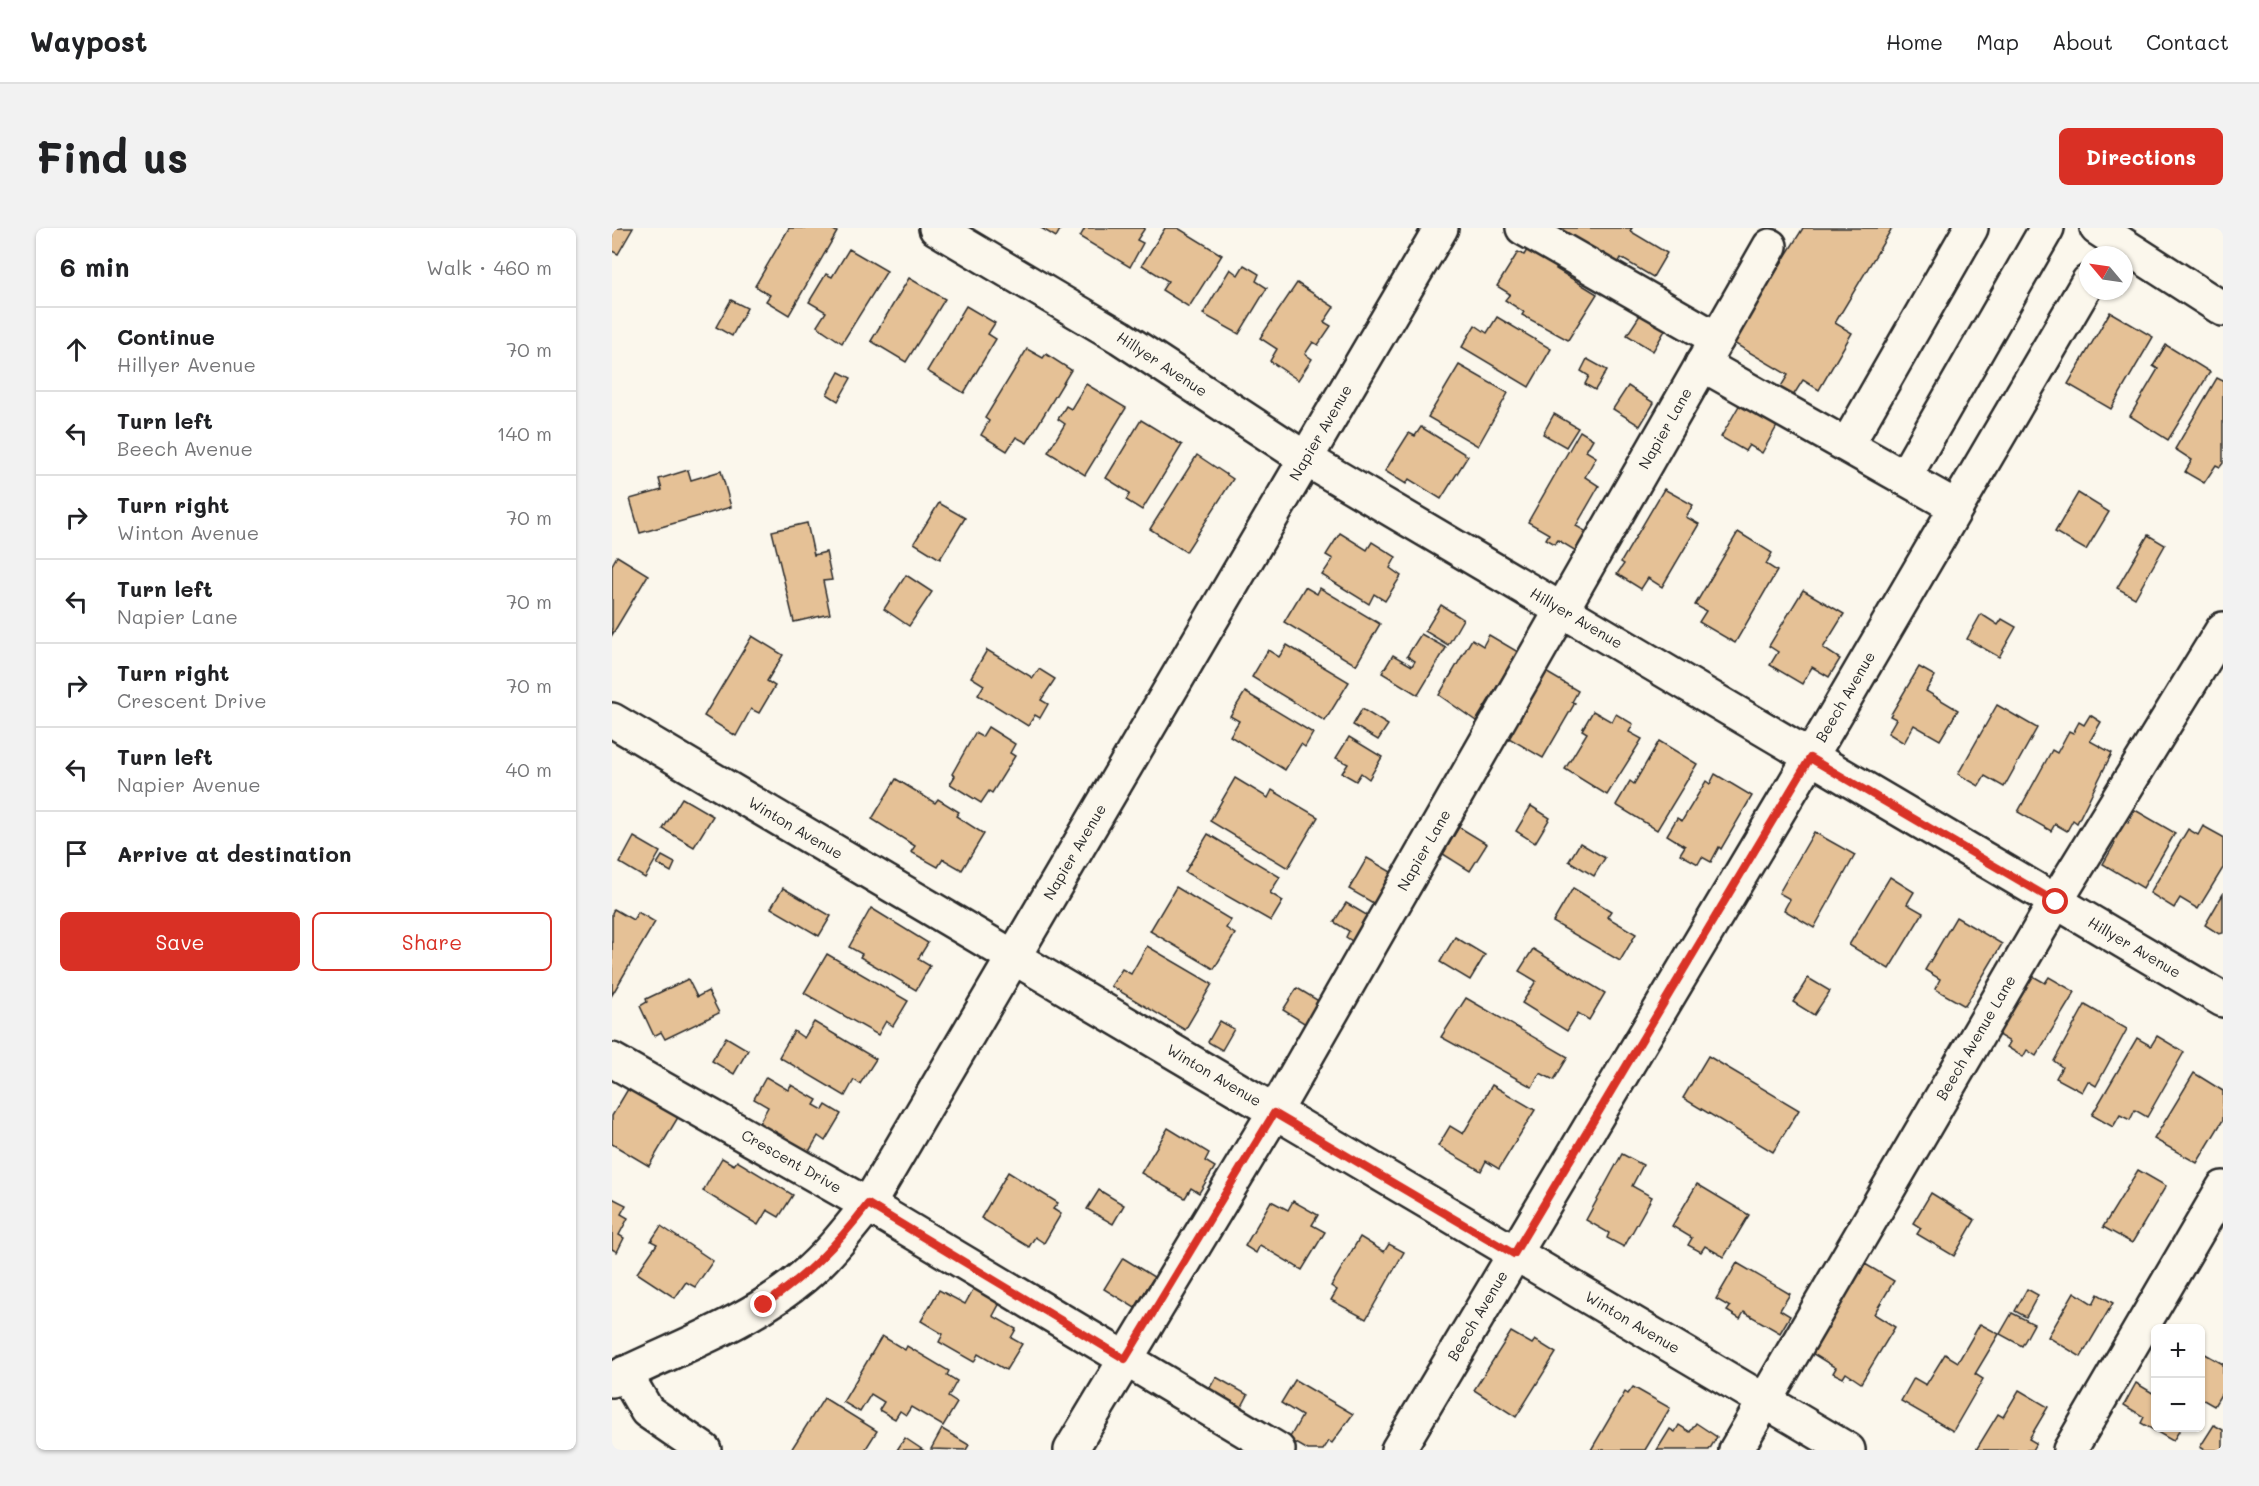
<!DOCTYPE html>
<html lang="en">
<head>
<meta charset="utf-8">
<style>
  body { margin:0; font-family:Mali,sans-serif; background:#f2f2f2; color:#202124 }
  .controls { position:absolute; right:18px; bottom:18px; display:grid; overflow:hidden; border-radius:9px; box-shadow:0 2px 4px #0004 }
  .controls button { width:54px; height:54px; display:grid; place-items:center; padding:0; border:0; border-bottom:2px solid #e0e0e0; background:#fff; color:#202124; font:30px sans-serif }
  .compass { position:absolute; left:1467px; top:18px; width:54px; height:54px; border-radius:50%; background:#fff; box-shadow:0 2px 4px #0004; rotate:299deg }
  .stop { position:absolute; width:18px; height:18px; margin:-14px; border:4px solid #d93025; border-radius:50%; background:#fff }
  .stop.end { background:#d93025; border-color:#fff; box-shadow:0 2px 6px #0008 }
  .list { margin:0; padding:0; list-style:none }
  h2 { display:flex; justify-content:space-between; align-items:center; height:78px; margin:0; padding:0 24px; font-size:26px }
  h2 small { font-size:20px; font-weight:400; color:#757577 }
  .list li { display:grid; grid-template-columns:39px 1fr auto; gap:18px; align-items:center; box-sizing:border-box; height:84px; padding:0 24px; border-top:2px solid #e0e0e0 }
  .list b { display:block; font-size:22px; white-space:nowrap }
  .list p { margin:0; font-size:20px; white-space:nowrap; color:#757577 }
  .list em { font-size:20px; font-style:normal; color:#757577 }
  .actions { display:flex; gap:12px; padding:18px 24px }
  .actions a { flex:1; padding:14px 0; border:2px solid #d93025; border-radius:9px; text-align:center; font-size:21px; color:#d93025 }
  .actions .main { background:#d93025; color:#fff }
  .icon { flex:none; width:33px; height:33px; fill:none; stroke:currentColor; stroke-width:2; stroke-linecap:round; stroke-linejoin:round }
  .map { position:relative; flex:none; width:1611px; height:1222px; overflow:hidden; border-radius:9px }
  header { display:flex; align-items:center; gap:36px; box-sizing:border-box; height:84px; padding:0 30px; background:#fff; border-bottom:2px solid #e0e0e0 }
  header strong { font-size:28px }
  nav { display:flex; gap:33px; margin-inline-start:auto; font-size:21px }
  .intro { display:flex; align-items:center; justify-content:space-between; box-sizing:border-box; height:144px; padding:0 36px }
  h1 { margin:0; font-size:42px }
  .button { padding:15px 27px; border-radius:9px; background:#d93025; color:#fff; font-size:21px; font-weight:700 }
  main { display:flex; gap:36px; padding:0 36px }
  aside { flex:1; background:#fff; border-radius:9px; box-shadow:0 2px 4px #0004 }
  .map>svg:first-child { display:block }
  .building { fill:#e5c196; stroke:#2b2b2b; stroke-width:1.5 }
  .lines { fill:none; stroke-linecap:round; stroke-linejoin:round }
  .minor-casing { stroke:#2b2b2b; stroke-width:38 }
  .minor { stroke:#fbf7ec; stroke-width:33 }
  .route { stroke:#d93025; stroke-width:8 }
  .labels { text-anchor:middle; stroke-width:5; stroke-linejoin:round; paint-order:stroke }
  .street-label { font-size:15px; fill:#2b2b2b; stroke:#fbf7ec }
</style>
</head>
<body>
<header>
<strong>Waypost</strong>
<nav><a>Home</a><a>Map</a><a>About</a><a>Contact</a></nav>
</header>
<div class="intro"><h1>Find us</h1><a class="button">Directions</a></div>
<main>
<aside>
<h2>6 min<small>Walk · 460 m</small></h2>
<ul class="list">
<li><svg class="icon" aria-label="ahead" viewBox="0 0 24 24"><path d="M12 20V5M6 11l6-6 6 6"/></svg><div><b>Continue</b><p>Hillyer Avenue</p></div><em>70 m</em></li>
<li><svg class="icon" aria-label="left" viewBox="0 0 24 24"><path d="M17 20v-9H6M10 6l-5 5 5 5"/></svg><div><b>Turn left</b><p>Beech Avenue</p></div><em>140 m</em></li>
<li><svg class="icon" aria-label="right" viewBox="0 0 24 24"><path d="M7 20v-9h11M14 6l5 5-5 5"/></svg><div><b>Turn right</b><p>Winton Avenue</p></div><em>70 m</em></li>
<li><svg class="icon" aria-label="left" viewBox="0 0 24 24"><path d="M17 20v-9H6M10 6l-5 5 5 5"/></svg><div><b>Turn left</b><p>Napier Lane</p></div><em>70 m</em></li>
<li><svg class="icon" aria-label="right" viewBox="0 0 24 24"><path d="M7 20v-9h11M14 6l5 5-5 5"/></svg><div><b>Turn right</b><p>Crescent Drive</p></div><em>70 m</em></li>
<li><svg class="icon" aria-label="left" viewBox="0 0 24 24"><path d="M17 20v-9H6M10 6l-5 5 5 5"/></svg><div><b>Turn left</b><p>Napier Avenue</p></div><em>40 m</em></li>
<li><svg class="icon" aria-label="arrive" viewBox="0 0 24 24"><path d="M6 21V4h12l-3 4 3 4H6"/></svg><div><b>Arrive at destination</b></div></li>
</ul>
<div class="actions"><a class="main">Save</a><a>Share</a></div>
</aside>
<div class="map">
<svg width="1611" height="1222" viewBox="0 0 1611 1222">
  <rect width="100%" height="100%" fill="#fbf7ec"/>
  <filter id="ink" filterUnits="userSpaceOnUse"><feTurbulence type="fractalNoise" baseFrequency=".0167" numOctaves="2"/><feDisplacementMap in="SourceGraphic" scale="12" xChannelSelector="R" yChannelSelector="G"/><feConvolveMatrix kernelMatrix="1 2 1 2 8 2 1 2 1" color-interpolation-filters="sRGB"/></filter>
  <g filter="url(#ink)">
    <g class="building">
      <path d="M0,0H21L6,26L0,23Z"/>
      <path d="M177,0H218L225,4L177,87L154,73L158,67L143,58Z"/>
      <path d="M429,0H449L444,9Z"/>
      <path d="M473,0H533L525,12L531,15L518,39L468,9Z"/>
      <path d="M553,0H566L610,27L577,79L550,62L556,53L530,37Z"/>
      <path d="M950,0H1020L1018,3L1055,25L1041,49L1009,30L1005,37L948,3Z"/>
      <path d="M1191,0H1280L1223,95L1240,105L1207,162L1191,152L1181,168L1168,160L1176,147L1120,114Z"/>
      <path d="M918,17L947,35L944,41L985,66L956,112L910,87L912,84L893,72L898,66L885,58L906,24L912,27Z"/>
      <path d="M237,21L275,43L230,115L205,98L214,84L197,74L214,46L220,49Z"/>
      <path d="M632,37L647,46L644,53L655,60L627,106L591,86L618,41L626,47Z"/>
      <path d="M297,50L333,71L294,134L259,113Z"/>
      <path d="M685,55L722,79L712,94L719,98L706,117L701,114L693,126L700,131L686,152L658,133L665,121L648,110Z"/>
      <path d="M119,72L135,80L120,108L104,99Z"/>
      <path d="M354,78L383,95L376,106L384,111L352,165L315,143Z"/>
      <path d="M1030,84L1055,99L1041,123L1015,107Z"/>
      <path d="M1498,84L1541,109L1499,181L1456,156Z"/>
      <path d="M885,89L939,121L917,159L850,119L863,97L875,105Z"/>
      <path d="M1554,117L1598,144L1556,212L1518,188L1546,141L1541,138Z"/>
      <path d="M415,121L431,130L434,126L459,142L415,215L404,209L395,223L369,207L377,193L373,190Z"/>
      <path d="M975,131L995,142L983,162L973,156L977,148L969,143Z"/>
      <path d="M847,137L896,165L866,218L816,189Z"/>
      <path d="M227,144L239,150L226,173L215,166Z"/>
      <path d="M1605,150L1611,153V235L1608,239L1604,237L1592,255L1573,244L1580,232L1563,221Z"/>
      <path d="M474,156L514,180L473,247L436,224L453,196L446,191L454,178L459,181Z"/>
      <path d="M1016,158L1042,175L1028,198L1001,181Z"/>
      <path d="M1128,176L1142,185L1146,177L1169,191L1150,225L1137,217L1133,223L1109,209Z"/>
      <path d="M942,186L966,200L954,219L931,206Z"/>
      <path d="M529,192L570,217L530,282L514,272L518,265L494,250Z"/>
      <path d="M809,199L856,228L829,271L797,251L794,256L773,243L797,205L803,208Z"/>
      <path d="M968,203L981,211L974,223L984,229L973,249L987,258L964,298L975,304L964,323L946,312L943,316L934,311L937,306L916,294Z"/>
      <path d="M585,227L621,251L574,324L538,301Z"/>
      <path d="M76,242L79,252L109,243L119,279L28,305L18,271L50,262L47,251Z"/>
      <path d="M1052,261L1081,277L1074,289L1087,296L1050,359L1036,350L1029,361L1005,346L1012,336L1009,334Z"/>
      <path d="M1466,265L1497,284L1474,322L1443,304Z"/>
      <path d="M327,275L353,290L328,331L302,315Z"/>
      <path d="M195,295L202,327L214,324L220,352L211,353L218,386L182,394L160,303Z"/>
      <path d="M1126,304L1160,325L1154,336L1165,343L1123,415L1087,394L1094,383L1083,377Z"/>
      <path d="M728,305L755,322L760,314L784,329L778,340L789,348L773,373L762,366L757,376L710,347L721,331L714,327Z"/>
      <path d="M1536,307L1553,317L1523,370L1505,360Z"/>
      <path d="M5,328L36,347L0,407V337Z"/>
      <path d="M294,347L320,364L297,398L272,381Z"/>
      <path d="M693,359L705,366L708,360L768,396L744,437L672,394Z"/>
      <path d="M1191,362L1232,386L1211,420L1228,431L1217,449L1200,439L1190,456L1158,437L1166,424L1157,418Z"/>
      <path d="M829,377L851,391L836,417L813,403Z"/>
      <path d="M1369,386L1386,397L1390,391L1404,399L1387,429L1355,411Z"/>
      <path d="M809,406L834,420L806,467L770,445L781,427L800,438L803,433L795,428Z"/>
      <path d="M877,407L906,424L864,493L827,467L860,411L871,418Z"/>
      <path d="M140,408L171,427L155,453L163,458L147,485L139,481L124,508L92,488Z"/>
      <path d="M675,417L737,454L713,493L640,449L656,422L667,429Z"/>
      <path d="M375,422L421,450L427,441L443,451L429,472L436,476L428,490L423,487L416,498L366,467L372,457L359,449Z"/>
      <path d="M1307,439L1323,448L1314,463L1346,482L1328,512L1302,497L1292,515L1276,505L1284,491L1278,488Z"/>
      <path d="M932,443L966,463L960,474L963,475L931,530L890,506Z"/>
      <path d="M633,464L701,505L693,519L689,516L673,542L618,508L627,493L618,488Z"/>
      <path d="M1385,477L1425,500L1392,559L1373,548L1367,558L1346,546Z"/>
      <path d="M750,481L776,497L766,512L741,497Z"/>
      <path d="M981,483L1000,494L1004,486L1021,496L1017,504L1030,511L995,567L953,541L975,505L970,502Z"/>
      <path d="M1478,487L1489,494L1478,513L1500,525L1465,595L1461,592L1455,603L1443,596L1439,603L1406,584L1440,522L1445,525L1457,503L1461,505L1467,494L1472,497Z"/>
      <path d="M376,499L403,516L398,525L403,528L380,565L377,563L369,575L338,556L343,548L340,546L363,505L370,509Z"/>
      <path d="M737,509L770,529L757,551L749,545L744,553L730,545L736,536L724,530Z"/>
      <path d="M1047,513L1085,536L1045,602L1004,577L1018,553L1022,556Z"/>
      <path d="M1103,546L1140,568L1109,621L1107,619L1099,634L1090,629L1086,636L1068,626L1073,618L1055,607L1065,590L1070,593L1094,553L1098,556Z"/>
      <path d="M623,550L656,570L660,562L706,589L676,640L598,593Z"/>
      <path d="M284,551L323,575L326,571L347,584L344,588L372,606L350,642L331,631L326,639L299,624L303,618L260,591Z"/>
      <path d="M70,570L101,588L82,619L51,601Z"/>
      <path d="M919,578L938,590L923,615L904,603Z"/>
      <path d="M1523,582L1563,605L1531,660L1491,636L1503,615L1496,610L1507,590L1516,595Z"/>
      <path d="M1591,598L1611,609V640L1586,681L1568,670L1562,680L1538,665L1576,601L1586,607Z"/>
      <path d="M847,599L875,616L858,643L831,626Z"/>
      <path d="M1202,604L1243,627L1202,700L1172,682L1178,671L1167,665Z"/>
      <path d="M596,606L668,649L658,665L671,673L659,693L573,644Z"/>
      <path d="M22,609L48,624L33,650L8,635Z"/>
      <path d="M968,615L993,630L982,648L957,633Z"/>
      <path d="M50,628L63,635L59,644L45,636Z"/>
      <path d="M755,630L786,648L768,679L737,661Z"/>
      <path d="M1278,649L1302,664L1295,676L1311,685L1277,741L1237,717Z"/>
      <path d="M564,659L619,692L614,700L623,706L602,741L538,703Z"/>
      <path d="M171,660L219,688L207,708L159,680Z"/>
      <path d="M961,660L999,683L995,689L1024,706L1008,733L941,694Z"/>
      <path d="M1611,666V705L1607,706L1593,697Z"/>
      <path d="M734,675L758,689L743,715L734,709L737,703L722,694Z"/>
      <path d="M259,680L316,715L306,731L318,738L304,762L248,729L250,726L237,719Z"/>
      <path d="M2,681L21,692L26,684L43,694L0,767V685Z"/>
      <path d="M1344,689L1390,716L1353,778L1323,761L1328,751L1313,742Z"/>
      <path d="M843,709L873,727L858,752L828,734Z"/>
      <path d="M535,718L600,756L573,802L499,758L510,741L519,746Z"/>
      <path d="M921,721L993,765L977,792L966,785L955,803L910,775L924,753L907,743Z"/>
      <path d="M215,726L296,773L281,798L274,793L266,807L192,765Z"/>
      <path d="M1419,747L1433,755L1437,749L1463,764L1424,828L1415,822L1411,829L1395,819L1398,814L1383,805Z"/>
      <path d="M1196,750L1218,763L1202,787L1181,774Z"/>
      <path d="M76,751L85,769L96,763L107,785L53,811L49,804L42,808L28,778L35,774L34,771Z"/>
      <path d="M685,760L710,775L697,798L671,782Z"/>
      <path d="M854,770L956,829L942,852L928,845L920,859L829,809Z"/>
      <path d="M1473,777L1515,801L1484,858L1476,853L1470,864L1444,850L1450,839L1442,833Z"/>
      <path d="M608,793L622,801L610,822L596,814Z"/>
      <path d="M202,794L264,831L248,856L242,852L233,868L167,829L182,803L192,810Z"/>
      <path d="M1545,808L1572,824L1535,889L1523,882L1518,892L1508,887L1501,899L1480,887L1525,810L1539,818Z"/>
      <path d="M114,809L136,822L122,846L100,833Z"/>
      <path d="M1096,828L1187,882L1161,924L1071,870Z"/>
      <path d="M1582,845L1611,863V892L1585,935L1542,911Z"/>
      <path d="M154,849L176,862L179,857L205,872L202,877L211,882L214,877L229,886L213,913L206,908L195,927L146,897L156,879L142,871Z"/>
      <path d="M19,856L68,886L37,938L0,916V888Z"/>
      <path d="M880,857L923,882L887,941L874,933L869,943L826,918L838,898L851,906Z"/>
      <path d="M556,900L597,925L593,933L603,939L587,965L579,960L573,970L529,945Z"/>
      <path d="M1010,926L1031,937L1020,958L1040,969L1012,1019L995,1010L997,1005L974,992Z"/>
      <path d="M110,930L122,937L125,933L181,967L167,989L155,982L146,997L91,963Z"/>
      <path d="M1526,942L1554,958L1520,1015L1491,999Z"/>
      <path d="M396,944L446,975L441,981L449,986L432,1015L423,1009L417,1019L369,990Z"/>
      <path d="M1085,956L1137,987L1112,1029L1093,1018L1089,1024L1076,1017L1080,1010L1060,998Z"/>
      <path d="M487,962L512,977L501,996L475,981Z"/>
      <path d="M1319,965L1363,992L1342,1028L1305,1006L1309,1000L1301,995Z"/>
      <path d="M0,970L14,977L9,986L16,990L7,1007L12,1010L5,1024L0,1021Z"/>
      <path d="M659,973L676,982L681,973L706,987L700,997L713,1004L690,1042L648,1017L644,1025L633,1018Z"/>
      <path d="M49,998L101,1033L83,1059L74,1054L63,1070L25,1045L45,1016L39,1013Z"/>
      <path d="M748,1009L772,1024L777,1016L792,1024L754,1091L719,1072L725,1062L719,1058Z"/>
      <path d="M511,1030L542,1049L523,1080L492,1061Z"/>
      <path d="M1125,1035L1178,1066L1168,1082L1178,1088L1168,1105L1132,1084L1128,1091L1115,1083L1118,1079L1104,1071Z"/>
      <path d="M1253,1036L1282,1053L1262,1086L1283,1099L1249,1155L1234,1145L1231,1150L1221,1145L1224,1140L1198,1124Z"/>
      <path d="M363,1058L389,1073L381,1088L404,1101L399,1110L410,1116L394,1142L366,1126L362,1134L327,1114L331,1106L309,1093L327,1062L353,1076Z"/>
      <path d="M1415,1061L1426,1067L1414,1089L1403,1083Z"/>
      <path d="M1462,1064L1481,1076L1486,1066L1501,1075L1469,1129L1436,1109Z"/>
      <path d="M1400,1085L1422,1096L1410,1118L1388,1106Z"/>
      <path d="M1368,1096L1387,1106L1363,1146L1371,1151L1341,1203L1289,1173L1302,1150L1314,1157L1333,1126L1346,1134Z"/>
      <path d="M899,1104L920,1116L923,1112L944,1125L904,1189L862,1162Z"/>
      <path d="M270,1108L293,1122L295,1118L337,1143L335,1147L345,1153L336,1169L345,1175L331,1198L299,1179L294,1187L288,1183L283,1191L267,1182L272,1174L259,1166L248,1184L231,1174Z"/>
      <path d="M1588,1123L1611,1136V1163L1602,1178L1588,1170Z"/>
      <path d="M604,1149L636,1167L628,1182L595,1165Z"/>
      <path d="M683,1152L741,1186L720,1215L717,1213L711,1222H696L677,1211L690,1188L669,1175Z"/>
      <path d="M1524,1155L1544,1167V1200H1569L1561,1213L1529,1195L1532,1189L1512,1177Z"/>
      <path d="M1021,1159L1058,1180L1033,1222H979L1013,1164L1016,1166Z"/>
      <path d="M1407,1162L1436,1179L1417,1211L1424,1215L1420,1222H1364L1386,1186L1391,1189Z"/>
      <path d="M212,1170L265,1203L253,1222H179Z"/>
      <path d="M1084,1195L1105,1209L1097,1222H1045L1058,1201L1063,1204L1067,1197L1078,1204Z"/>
      <path d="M1602,1197L1611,1202V1222H1593L1588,1219Z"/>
      <path d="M330,1201L357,1217L354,1222L319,1221Z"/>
      <path d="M293,1210L311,1222H285Z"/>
    </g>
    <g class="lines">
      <defs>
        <g id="minor">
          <path id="s1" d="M324,0L508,109L694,231L1611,772"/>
          <path d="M911,0L1105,111"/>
          <path d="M1485,0L1611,81"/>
          <path d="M1090,136L1344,279"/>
          <path d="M1235,217L1359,0"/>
          <path d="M1292,250L1435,0"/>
          <path id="s2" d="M0,492L1236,1222"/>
          <path id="s3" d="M0,832L256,977L666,1222"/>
          <path d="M13,1145L35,1183L92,1222"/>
          <path id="s4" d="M0,1152C64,1120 136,1096 191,1049C216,1028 236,1002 256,977L829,0"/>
          <path id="s5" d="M459,1222L662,885L1158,18"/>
          <path id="s6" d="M786,1222L1198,530L1476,54"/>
          <path id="s7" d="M1124,1222L1444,673L1611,401"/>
          <path d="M1458,1222L1611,960"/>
        </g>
      </defs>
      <use href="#minor" class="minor-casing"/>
      <use href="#minor" class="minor"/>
    </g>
  </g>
  <g class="lines" filter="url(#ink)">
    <path class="route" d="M152,1077C195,1047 224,1018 256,976L513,1131L662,885L902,1026L1198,530L1444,674"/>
  </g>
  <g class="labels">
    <g class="street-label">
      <text dy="5" stroke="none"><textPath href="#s1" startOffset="264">Hillyer Avenue</textPath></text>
      <text dy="5" stroke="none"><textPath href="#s5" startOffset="1182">Napier Lane</textPath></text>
      <text dy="5" stroke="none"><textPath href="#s4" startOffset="1210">Napier Avenue</textPath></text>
      <text dy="5" stroke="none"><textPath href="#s1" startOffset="750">Hillyer Avenue</textPath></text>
      <text dy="5" stroke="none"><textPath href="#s6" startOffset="876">Beech Avenue</textPath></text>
      <text dy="5" stroke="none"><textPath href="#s2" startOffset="213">Winton Avenue</textPath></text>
      <text dy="5" stroke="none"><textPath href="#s5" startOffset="696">Napier Lane</textPath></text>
      <text dy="5" stroke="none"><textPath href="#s4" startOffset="724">Napier Avenue</textPath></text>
      <text dy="5" stroke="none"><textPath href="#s1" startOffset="1398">Hillyer Avenue</textPath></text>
      <text dy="5" stroke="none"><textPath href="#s7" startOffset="477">Beech Avenue Lane</textPath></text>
      <text dy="5" stroke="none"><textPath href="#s2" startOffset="699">Winton Avenue</textPath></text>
      <text dy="5" stroke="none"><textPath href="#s3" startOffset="206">Crescent Drive</textPath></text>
      <text dy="5" stroke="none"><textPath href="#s6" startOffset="156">Beech Avenue</textPath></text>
      <text dy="5" stroke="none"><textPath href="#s2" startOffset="1185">Winton Avenue</textPath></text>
    </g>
  </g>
</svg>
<div class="controls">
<button>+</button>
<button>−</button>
</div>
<svg class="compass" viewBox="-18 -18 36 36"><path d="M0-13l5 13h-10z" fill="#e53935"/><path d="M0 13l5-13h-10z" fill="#757577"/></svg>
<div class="stop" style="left:1444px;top:674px"></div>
<div class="stop end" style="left:152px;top:1077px"></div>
</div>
</main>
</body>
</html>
